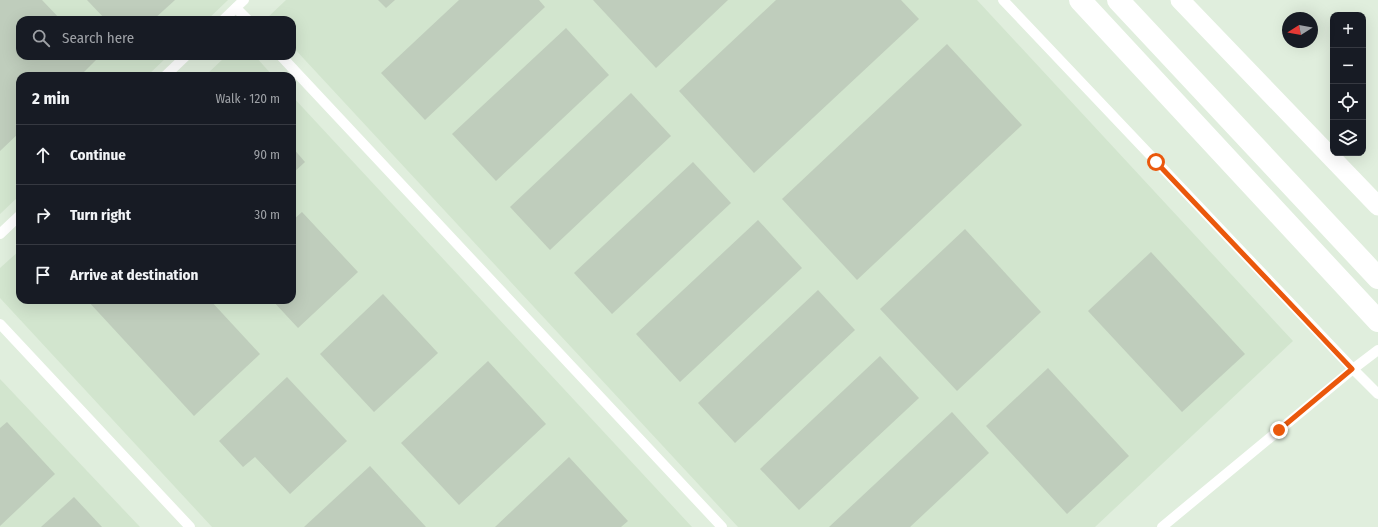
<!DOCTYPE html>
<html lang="en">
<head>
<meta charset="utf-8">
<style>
  body { margin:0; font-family:"Fira Sans Condensed",sans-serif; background:#20242c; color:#f1f3f6 }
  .controls { position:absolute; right:12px; top:12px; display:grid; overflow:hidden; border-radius:8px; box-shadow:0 4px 16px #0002 }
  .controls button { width:36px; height:36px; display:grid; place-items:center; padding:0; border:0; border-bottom:1px solid #363941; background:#171b24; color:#f1f3f6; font:20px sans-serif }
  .compass { position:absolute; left:1282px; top:12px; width:36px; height:36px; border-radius:50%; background:#171b24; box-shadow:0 4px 16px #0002; rotate:259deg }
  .stop { position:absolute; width:12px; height:12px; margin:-9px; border:3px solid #ea580c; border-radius:50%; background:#fff }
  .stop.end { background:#ea580c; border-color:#fff; box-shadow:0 1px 4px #0008 }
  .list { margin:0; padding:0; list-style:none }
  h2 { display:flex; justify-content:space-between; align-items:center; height:52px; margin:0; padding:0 16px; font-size:17px }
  h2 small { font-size:13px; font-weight:400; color:#9ea1a6 }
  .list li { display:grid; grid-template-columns:26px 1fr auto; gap:12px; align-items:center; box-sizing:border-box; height:60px; padding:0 16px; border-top:1px solid #363941 }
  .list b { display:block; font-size:15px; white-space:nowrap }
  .list em { font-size:13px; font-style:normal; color:#9ea1a6 }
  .icon { flex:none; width:22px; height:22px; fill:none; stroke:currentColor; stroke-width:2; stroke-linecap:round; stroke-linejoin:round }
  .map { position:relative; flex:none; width:1378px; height:527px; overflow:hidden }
  .search { position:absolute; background:#171b24; box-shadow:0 4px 16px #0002; left:16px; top:16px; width:280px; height:44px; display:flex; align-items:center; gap:10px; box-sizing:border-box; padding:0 14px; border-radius:12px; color:#9ea1a6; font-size:15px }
  .panel { position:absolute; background:#171b24; box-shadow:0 4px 16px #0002; left:16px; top:72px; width:280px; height:232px; border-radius:12px }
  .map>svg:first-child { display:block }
  .built { fill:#d2e5ce }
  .building { fill:#bfcdbc }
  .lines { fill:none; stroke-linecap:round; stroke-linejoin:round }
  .service { stroke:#fff; stroke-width:10 }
  .minor { stroke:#fff; stroke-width:19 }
  .tertiary { stroke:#fff; stroke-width:22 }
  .route { stroke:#ea580c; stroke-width:5 }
</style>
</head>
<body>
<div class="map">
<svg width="1378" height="527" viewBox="0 0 1378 527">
  <rect width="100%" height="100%" fill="#e0eedd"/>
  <g class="built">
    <path d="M0,0H228L207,20H20V56H168L147,76H20V195L0,214Z"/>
    <path d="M286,0H977L1293,341L1095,527H738L292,46V20L266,19Z"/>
    <path d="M226,56H255L273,76H205Z"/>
    <path d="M292,96L692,527H212L0,298V268L20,250V300H292Z"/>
    <path d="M0,379L140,527H0Z"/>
  </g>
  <g class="building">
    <path d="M0,0H42L61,20H20V56H94L97,59L80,76H20V132L0,151Z"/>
    <path d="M87,0H175L153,20H106Z"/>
    <path d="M378,0H395L386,8Z"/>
    <path d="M459,0H539L545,7L425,120L381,73Z"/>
    <path d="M593,0H728L656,68Z"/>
    <path d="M776,0H901L919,19L754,173L679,91Z"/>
    <path d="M566,28L609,75L496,181L452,134Z"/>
    <path d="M947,44L1022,125L857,280L782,199Z"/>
    <path d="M631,93L671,136L550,250L510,207Z"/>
    <path d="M292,147L305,162L292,174Z"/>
    <path d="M693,162L731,203L612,314L574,273Z"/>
    <path d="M302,212L358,272L298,328L272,300H292V221Z"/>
    <path d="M758,220L802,268L680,382L636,334Z"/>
    <path d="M965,229L1041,312L957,391L880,309Z"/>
    <path d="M1151,252L1245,354L1182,412L1088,311Z"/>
    <path d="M818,290L855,330L735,443L698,403Z"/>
    <path d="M383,294L438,353L374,412L320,354Z"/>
    <path d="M87,300H210L260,354L194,416Z"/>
    <path d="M880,356L919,398L799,510L760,469Z"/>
    <path d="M488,361L546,424L459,505L401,443Z"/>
    <path d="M1048,368L1129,456L1067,514L986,426Z"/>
    <path d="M287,377L347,441L290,494L255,457L243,467L219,441Z"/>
    <path d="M952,412L989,453L910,527H829Z"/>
    <path d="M7,422L55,474L0,526V428Z"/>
    <path d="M569,457L628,521L621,527H495Z"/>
    <path d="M370,466L426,527H304Z"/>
    <path d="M74,497L102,527H41Z"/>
  </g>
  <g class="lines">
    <g class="service">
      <path d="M1003,0L1353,369L1378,394"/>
      <path d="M236,8L248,20"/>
      <path d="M223,20L244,0"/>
      <path d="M281,56L722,527"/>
      <path d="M165,76L186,56"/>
      <path d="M0,234L20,215"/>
      <path d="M0,324L190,527"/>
      <path d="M1162,527L1353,369L1378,350"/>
    </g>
    <path class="minor" d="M1180,0L1378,206"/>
    <g class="tertiary">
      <path d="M1080,0L1378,321"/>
      <path d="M1118,0L1378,278"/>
    </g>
  </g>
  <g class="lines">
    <path class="route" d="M1156,162L1352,369L1279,430"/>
  </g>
</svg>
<div class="controls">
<button>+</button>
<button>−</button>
<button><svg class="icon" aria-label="locate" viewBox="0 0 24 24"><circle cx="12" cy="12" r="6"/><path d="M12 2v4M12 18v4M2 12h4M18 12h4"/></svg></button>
<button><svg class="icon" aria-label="layers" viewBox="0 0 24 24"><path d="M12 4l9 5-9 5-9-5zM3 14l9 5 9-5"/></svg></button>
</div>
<svg class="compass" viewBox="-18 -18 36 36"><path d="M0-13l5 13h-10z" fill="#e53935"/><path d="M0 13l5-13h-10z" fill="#9ea1a6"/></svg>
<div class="stop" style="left:1156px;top:162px"></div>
<div class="stop end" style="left:1279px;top:430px"></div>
<div class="search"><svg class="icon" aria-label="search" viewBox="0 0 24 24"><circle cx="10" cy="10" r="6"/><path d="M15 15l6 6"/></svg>Search here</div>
<section class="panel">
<h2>2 min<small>Walk · 120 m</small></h2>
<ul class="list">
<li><svg class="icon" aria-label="ahead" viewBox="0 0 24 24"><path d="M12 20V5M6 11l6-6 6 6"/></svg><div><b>Continue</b></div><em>90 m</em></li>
<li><svg class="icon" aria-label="right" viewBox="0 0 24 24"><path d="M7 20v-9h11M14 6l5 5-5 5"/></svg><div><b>Turn right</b></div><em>30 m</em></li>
<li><svg class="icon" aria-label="arrive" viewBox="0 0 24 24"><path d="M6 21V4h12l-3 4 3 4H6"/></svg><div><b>Arrive at destination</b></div></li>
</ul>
</section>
</div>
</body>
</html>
